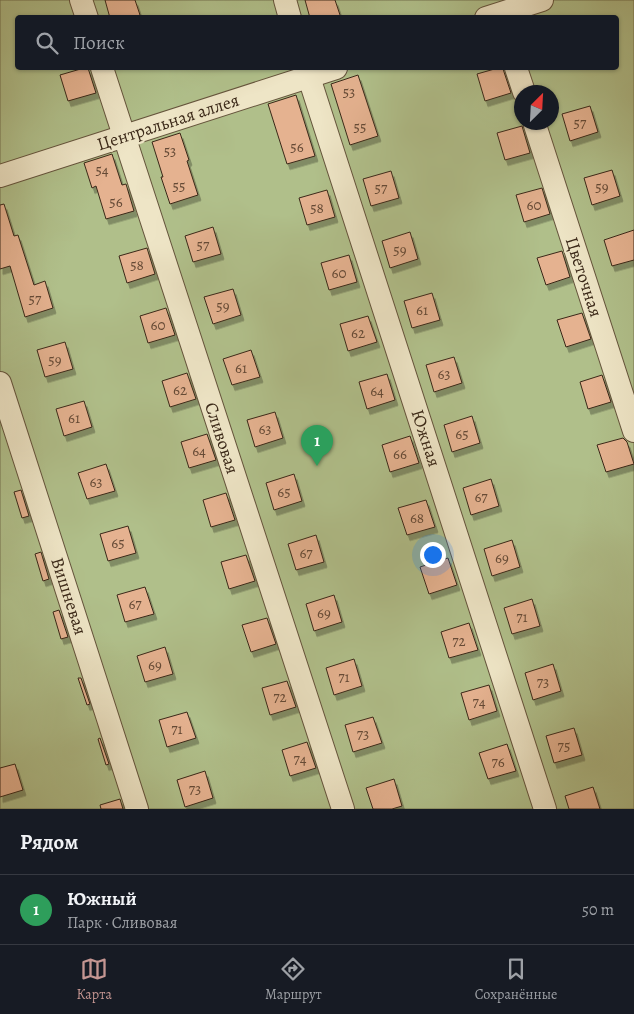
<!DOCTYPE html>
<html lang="ru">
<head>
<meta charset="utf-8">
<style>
  body { margin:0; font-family:Alegreya,serif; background:#242831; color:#f1f3f6 }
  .compass { position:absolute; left:514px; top:85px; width:45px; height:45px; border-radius:50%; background:#171b24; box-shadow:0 1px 4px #0004; rotate:24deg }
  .you { position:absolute; left:432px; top:554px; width:18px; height:18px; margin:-12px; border:4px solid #fff; border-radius:50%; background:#1a73e8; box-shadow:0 0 0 8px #1a73e833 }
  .badge { display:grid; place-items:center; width:32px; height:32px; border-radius:50%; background:#c59692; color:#fff; font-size:16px; font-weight:700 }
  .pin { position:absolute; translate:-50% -41px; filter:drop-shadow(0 1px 2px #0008) }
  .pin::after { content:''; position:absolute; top:26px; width:18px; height:15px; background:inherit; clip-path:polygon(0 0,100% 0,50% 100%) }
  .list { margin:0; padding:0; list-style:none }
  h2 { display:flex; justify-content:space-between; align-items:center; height:65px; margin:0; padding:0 20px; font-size:21px }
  h2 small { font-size:16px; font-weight:400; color:#9ea1a6 }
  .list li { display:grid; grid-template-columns:32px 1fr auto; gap:15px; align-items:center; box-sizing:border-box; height:70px; padding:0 20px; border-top:1px solid #363941 }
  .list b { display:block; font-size:19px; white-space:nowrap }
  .list p { margin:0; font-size:16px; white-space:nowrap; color:#9ea1a6 }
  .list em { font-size:16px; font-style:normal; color:#9ea1a6 }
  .icon { flex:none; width:28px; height:28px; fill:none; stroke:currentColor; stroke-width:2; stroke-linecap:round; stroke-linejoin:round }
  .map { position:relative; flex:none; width:634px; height:809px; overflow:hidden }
  .search { position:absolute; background:#171b24; box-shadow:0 1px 4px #0004; left:15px; right:15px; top:15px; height:55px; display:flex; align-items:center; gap:12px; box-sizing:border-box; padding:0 18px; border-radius:5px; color:#9ea1a6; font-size:19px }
  .sheet { height:135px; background:#171b24 }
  nav { display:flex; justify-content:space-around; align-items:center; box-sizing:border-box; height:70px; border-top:1px solid #363941; background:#171b24; font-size:14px; color:#9ea1a6 }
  nav a { display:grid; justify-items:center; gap:2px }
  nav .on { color:#c59692 }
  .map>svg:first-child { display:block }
  .green { fill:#b0bf8a; stroke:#757451; fill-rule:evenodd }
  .building { fill:#e5b290; stroke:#3a2818; filter:url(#shadow) }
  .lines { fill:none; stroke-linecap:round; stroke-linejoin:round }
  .minor-casing { stroke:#65543c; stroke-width:24 }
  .minor { stroke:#eee5c6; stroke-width:22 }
  .labels { text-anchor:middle; stroke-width:4.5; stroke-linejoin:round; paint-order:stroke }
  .number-label { font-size:15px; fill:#654a36 }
  .street-label { font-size:18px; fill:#3a2818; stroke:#eee5c6 }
</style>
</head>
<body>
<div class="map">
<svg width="634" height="809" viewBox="0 0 634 809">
  <defs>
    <filter id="shadow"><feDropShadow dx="3" dy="5.5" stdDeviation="0" flood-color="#0004"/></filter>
  </defs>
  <rect width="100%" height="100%" fill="#e5d7a7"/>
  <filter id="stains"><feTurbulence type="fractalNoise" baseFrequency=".004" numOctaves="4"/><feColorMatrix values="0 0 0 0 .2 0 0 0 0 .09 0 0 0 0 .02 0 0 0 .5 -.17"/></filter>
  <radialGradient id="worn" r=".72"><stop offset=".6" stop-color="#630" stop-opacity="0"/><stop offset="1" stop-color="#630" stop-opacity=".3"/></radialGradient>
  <path class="green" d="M0,0H634V809H0ZM18,18H616V68H18ZM522,92H552V122H522Z"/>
  <g class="building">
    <path d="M105,0H135L140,15L131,18H110Z"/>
    <path d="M305,0H335L341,18H310Z"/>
    <path d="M84,68H88L96,93L68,101L60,75Z"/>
    <path d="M498,68H503L504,72L511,93L485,101L477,74Z"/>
    <path d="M358,75L378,136L350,145L331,84Z"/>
    <path d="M296,95L315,156L287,164L268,104Z"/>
    <path d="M590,106L598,132L570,141L562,114Z"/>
    <path d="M522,126L530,153L505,160L497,133Z"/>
    <path d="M180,133L189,160L187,161L198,195L170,204L161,177H163L152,142Z"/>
    <path d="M112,154L122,185L126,184L134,211L106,219L96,186L92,188L84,163Z"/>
    <path d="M612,170L620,196L592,205L584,178Z"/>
    <path d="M391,171L399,198L371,206L363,179Z"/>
    <path d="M542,188L550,214L524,222L516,195Z"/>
    <path d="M327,190L335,217L307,225L299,198Z"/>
    <path d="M4,204L14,236L18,235L34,285L45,281L53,308L25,317L10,266L0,269V205Z"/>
    <path d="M213,227L221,254L193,262L185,236Z"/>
    <path d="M634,230V260L612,266L604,240Z"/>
    <path d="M410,232L418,259L390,268L382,241Z"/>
    <path d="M147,248L155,274L127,283L119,256Z"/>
    <path d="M562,251L570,277L546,285L537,258Z"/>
    <path d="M349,255L357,282L329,290L321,263Z"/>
    <path d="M233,289L241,315L213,324L204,297Z"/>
    <path d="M432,293L440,320L412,328L404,301Z"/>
    <path d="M166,308L175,335L148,343L140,316Z"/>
    <path d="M582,313L591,339L566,347L557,320Z"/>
    <path d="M368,316L377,342L348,351L340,324Z"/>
    <path d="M65,342L73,369L45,377L37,350Z"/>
    <path d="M251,350L260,377L232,385L223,359Z"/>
    <path d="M454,357L462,383L434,392L426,365Z"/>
    <path d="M187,373L196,399L170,407L162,381Z"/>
    <path d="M387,374L395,400L367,409L359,382Z"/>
    <path d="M602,375L611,402L588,409L580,382Z"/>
    <path d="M84,401L92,427L64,436L56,409Z"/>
    <path d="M275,412L283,438L255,447L247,420Z"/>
    <path d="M472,416L480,443L452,452L444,425Z"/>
    <path d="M207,434L216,460L189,468L181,442Z"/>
    <path d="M410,436L419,463L390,472L382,445Z"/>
    <path d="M623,438L627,442L634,464L606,472L597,445Z"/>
    <path d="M106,464L115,491L87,499L78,473Z"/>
    <path d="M294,474L302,501L274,510L266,483Z"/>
    <path d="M491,479L499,506L471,515L463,488Z"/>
    <path d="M21,490L29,516L22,518L14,492Z"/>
    <path d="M226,493L235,520L211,527L203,500Z"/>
    <path d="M426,500L435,527L407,535L398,508Z"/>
    <path d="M128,526L136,553L108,561L100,534Z"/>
    <path d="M316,535L324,562L296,570L288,544Z"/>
    <path d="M512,540L520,567L492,576L484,549Z"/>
    <path d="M41,552L49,579L43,581L35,554Z"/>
    <path d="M246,555L255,581L229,589L221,562Z"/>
    <path d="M448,558L457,585L429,594L420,567Z"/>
    <path d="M145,587L154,614L125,622L117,595Z"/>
    <path d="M334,595L342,622L314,631L306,604Z"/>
    <path d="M532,599L540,626L512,634L504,608Z"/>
    <path d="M59,610L68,637L61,639L53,612Z"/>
    <path d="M267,618L276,644L251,652L242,625Z"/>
    <path d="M469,623L478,650L449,658L441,632Z"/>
    <path d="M165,647L173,674L145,682L137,656Z"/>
    <path d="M354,659L362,686L334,695L326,668Z"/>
    <path d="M553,664L561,691L533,700L525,673Z"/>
    <path d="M78,678H81L90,704L87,705Z"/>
    <path d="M287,681L296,707L270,715L262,688Z"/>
    <path d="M489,685L497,711L469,720L461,693Z"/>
    <path d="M187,712L196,738L167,747L159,720Z"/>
    <path d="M373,717L382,743L353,752L345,725Z"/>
    <path d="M574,728L582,755L554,763L546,736Z"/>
    <path d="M100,738L109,764L106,765L98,739Z"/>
    <path d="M307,742L316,768L290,776L282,750Z"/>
    <path d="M507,744L516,771L488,779L479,753Z"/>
    <path d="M15,764L23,790L0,797V768Z"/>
    <path d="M205,771L213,798L185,807L177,780Z"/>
    <path d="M394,779L402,806L392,809H373L366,788Z"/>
    <path d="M593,787L600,809H569L565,796Z"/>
    <path d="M120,799L123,809H101L100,805Z"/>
  </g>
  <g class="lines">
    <defs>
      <g id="minor">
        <path d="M81,0L87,18"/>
        <path d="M285,0L290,18"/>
        <path d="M486,18L542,0"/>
        <path d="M102,68L343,809"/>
        <path d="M306,68L545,809"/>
        <path d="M516,68L524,92"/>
        <path d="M534,122L634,431"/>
        <path d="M0,176L336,68"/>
        <path d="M0,383L137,809"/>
      </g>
    </defs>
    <use href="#minor" class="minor-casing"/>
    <use href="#minor" class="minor"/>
  </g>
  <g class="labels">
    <g class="number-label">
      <text x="349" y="97">53</text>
      <text x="580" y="128">57</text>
      <text x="360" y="132">55</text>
      <text x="297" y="152">56</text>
      <text x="170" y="156">53</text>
      <text x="102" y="175">54</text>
      <text x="179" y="191">55</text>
      <text x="602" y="192">59</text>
      <text x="381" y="193">57</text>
      <text x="116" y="207">56</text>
      <text x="534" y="210">60</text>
      <text x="317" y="213">58</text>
      <text x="203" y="250">57</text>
      <text x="400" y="255">59</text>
      <text x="137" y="270">58</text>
      <text x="339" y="278">60</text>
      <text x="35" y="304">57</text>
      <text x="223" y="311">59</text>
      <text x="422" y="315">61</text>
      <text x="158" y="330">60</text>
      <text x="358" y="338">62</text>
      <text x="55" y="365">59</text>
      <text x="241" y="373">61</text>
      <text x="444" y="379">63</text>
      <text x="180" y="395">62</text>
      <text x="377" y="396">64</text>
      <text x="74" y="423">61</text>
      <text x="265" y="434">63</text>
      <text x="462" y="439">65</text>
      <text x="199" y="456">64</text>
      <text x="400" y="459">66</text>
      <text x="96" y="487">63</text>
      <text x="284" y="497">65</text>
      <text x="481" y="502">67</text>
      <text x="417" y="523">68</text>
      <text x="118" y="548">65</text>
      <text x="306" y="558">67</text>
      <text x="502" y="563">69</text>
      <text x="135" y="609">67</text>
      <text x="324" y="618">69</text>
      <text x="522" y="622">71</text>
      <text x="459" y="646">72</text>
      <text x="155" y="670">69</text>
      <text x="344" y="682">71</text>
      <text x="543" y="687">73</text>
      <text x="280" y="702">72</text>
      <text x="479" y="707">74</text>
      <text x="177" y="734">71</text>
      <text x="363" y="739">73</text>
      <text x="564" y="751">75</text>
      <text x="300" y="764">74</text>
      <text x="498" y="767">76</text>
      <text x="195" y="794">73</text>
    </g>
    <g class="street-label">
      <text transform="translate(168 122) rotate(-18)" y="6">Центральная аллея</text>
      <text transform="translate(584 277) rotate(72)" y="6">Цветочная</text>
      <text transform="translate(222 438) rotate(72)" y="6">Сливовая</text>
      <text transform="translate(426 438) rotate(72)" y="6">Южная</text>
      <text transform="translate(69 596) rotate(72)" y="6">Вишневая</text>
    </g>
  </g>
  <rect width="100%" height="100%" filter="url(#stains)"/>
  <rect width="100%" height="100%" fill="url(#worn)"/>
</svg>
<svg class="compass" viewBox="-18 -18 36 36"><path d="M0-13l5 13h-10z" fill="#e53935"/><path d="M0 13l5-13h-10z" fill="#9ea1a6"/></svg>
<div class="you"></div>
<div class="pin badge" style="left:317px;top:466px;background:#2e9e5b">1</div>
<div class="search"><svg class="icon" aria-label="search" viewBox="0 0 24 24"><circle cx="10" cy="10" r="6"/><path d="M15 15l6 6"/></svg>Поиск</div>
</div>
<section class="sheet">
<h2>Рядом<small></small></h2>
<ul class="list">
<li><span class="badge" style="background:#2e9e5b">1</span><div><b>Южный</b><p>Парк · Сливовая</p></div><em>50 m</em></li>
</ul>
</section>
<nav>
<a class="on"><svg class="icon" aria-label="map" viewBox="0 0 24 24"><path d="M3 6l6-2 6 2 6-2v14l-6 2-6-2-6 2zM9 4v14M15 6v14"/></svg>Карта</a>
<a><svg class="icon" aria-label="directions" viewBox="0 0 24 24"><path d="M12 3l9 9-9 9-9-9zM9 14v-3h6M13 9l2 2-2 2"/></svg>Маршрут</a>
<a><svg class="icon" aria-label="saved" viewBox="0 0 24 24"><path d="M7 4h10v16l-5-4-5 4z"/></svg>Сохранённые</a>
</nav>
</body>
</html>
